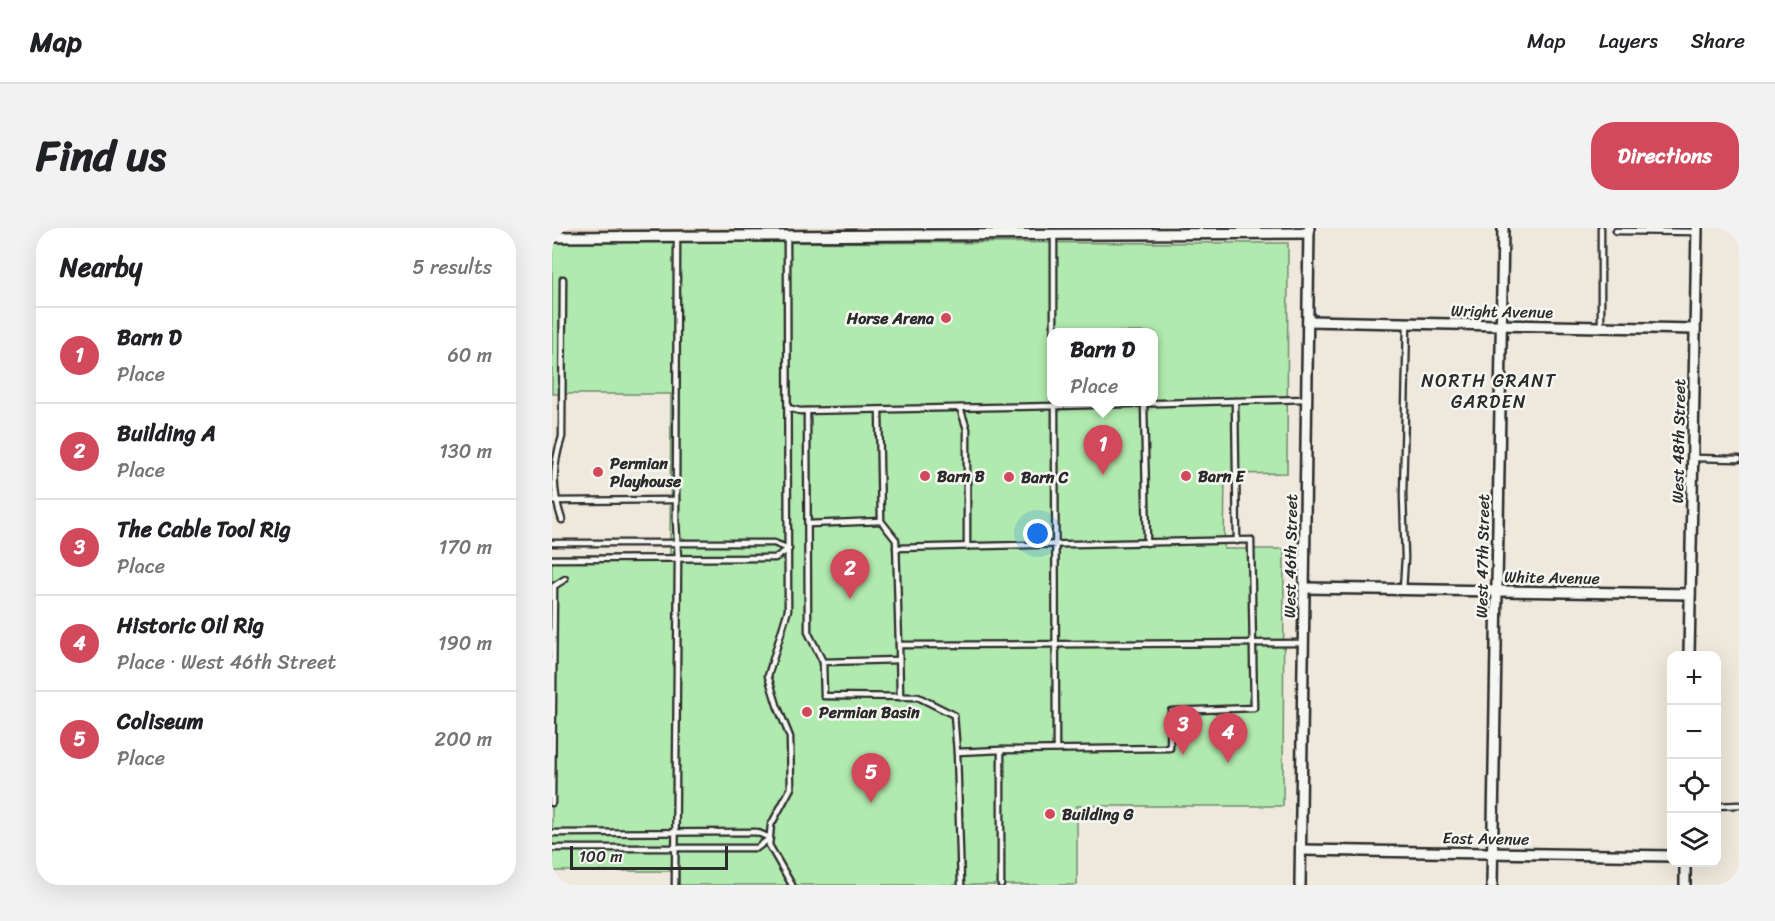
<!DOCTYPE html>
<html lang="en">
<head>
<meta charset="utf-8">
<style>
  body { margin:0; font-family:Sriracha,sans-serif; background:#f2f2f2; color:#202124 }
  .controls { position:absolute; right:18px; bottom:18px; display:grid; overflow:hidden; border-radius:12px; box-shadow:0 6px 24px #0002 }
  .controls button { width:54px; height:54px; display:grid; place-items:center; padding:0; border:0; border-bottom:2px solid #e0e0e0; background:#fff; color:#202124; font:30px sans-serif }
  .scale { position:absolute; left:18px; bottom:15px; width:158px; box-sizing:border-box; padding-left:6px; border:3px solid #2b2b2b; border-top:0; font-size:16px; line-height:21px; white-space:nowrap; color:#2b2b2b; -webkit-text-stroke:4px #f6f6f2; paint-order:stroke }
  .you { position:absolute; left:486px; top:306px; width:21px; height:21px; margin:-15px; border:4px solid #fff; border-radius:50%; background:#1a73e8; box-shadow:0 0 0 9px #1a73e833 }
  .badge { display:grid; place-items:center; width:39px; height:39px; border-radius:50%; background:#d1495b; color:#fff; font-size:20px; font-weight:700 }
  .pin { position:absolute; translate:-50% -50px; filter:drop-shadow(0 2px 3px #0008) }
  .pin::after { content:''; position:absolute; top:32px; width:21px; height:18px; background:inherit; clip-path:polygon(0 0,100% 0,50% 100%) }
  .popup { position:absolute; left:495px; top:100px; width:111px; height:78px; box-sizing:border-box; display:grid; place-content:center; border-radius:12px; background:#fff; filter:drop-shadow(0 2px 4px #0005); font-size:20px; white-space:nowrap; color:#757577 }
  .popup b { font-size:22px; color:#202124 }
  .popup::after { content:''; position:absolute; left:50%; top:100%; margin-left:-12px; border:12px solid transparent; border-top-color:#fff }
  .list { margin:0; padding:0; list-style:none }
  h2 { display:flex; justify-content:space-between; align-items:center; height:78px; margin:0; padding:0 24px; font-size:26px }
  h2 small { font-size:20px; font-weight:400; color:#757577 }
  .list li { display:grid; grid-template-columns:39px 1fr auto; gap:18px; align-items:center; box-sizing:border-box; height:96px; padding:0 24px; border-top:2px solid #e0e0e0 }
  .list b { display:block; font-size:22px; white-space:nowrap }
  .list p { margin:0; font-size:20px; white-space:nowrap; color:#757577 }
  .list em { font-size:20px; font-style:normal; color:#757577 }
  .icon { flex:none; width:33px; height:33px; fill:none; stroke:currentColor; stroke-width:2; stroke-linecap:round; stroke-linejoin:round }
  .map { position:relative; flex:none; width:1187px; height:657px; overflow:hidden; border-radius:24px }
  header { display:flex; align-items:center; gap:36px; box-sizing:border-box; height:84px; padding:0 30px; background:#fff; border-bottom:2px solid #e0e0e0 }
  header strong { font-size:28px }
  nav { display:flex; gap:33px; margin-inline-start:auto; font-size:21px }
  .intro { display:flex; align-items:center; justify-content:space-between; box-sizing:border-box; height:144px; padding:0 36px }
  h1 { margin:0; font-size:42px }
  .button { padding:15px 27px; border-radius:24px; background:#d1495b; color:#fff; font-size:21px; font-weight:700 }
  main { display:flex; gap:36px; padding:0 36px }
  aside { flex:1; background:#fff; border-radius:24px; box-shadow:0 6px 24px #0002 }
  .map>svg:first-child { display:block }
  .built { fill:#e7d7c2 }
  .green { fill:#b1eaae; stroke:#6e8a6c; stroke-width:1.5; fill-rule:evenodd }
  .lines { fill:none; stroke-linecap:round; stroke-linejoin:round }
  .lane-casing { stroke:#2b2b2b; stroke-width:9 }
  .street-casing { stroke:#2b2b2b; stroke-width:14 }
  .lane { stroke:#f6f6f2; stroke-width:4.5 }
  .street { stroke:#f6f6f2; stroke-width:9 }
  .poi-dot { fill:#d1495b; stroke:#f6f6f2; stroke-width:2 }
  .labels { text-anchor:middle; stroke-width:5; stroke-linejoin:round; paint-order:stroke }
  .street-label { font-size:16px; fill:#2b2b2b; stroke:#f6f6f2 }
  .poi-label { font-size:16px; font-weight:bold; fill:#2b2b2b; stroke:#f6f6f2; text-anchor:start }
  .neighbourhood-label { font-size:18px; letter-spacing:1.5px; fill:#2b2b2b; stroke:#f6f6f2 }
</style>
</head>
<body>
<header>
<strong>Map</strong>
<nav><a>Map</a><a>Layers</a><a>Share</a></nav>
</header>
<div class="intro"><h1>Find us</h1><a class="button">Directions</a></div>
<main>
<aside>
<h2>Nearby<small>5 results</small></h2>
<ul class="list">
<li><span class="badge">1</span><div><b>Barn D</b><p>Place</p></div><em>60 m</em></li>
<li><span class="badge">2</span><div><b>Building A</b><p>Place</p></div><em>130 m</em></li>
<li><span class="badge">3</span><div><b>The Cable Tool Rig</b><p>Place</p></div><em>170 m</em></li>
<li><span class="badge">4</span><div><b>Historic Oil Rig</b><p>Place · West 46th Street</p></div><em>190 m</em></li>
<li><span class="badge">5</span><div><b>Coliseum</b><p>Place</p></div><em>200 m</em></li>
</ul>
</aside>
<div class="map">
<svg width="1187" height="657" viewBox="0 0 1187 657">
  <rect width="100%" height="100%" fill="#efe8dc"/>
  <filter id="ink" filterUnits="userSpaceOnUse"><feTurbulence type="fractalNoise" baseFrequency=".0167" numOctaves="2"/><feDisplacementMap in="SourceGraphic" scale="12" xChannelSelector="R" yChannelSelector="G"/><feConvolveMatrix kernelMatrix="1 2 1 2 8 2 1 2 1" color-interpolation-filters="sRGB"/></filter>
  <g filter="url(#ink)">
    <path class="built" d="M0,0H741V6L0,9Z"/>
    <path class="green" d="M0,14L736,15L735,245L673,246L672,321H732L731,578H525V657H127V643H0V327H118L119,166H0ZM500,104H602V174H500Z"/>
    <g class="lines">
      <defs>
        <g id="lane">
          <path d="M1064,3L1145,4"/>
          <path d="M502,6V104"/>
          <path d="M235,9L236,382L216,448L225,477L238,509L239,560L219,597L217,617L240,657"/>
          <path d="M1049,99V0"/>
          <path d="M683,173L685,313"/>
          <path d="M503,174V178L755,171"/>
          <path d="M592,176L595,315"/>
          <path d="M236,180L248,183L503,178L504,521"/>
          <path d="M408,180L415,201V318"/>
          <path d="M327,182L329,293L344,312L347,417"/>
          <path d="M255,183L256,404L271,434"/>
          <path d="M1141,230L1187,231"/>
          <path d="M0,273L124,272"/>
          <path d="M10,292C0,262 0,239 10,209L11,51"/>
          <path d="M256,296L329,293"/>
          <path d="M0,315H222L237,321L223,330L0,331"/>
          <path d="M344,320L699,312L702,480L619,483L618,520L449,522"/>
          <path d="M851,362L853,330L851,268L855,96"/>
          <path d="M347,432L271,434L272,468L366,469L402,487L405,524L409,657"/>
          <path d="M348,469L347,417L752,415"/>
          <path d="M405,524L449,522V657"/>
          <path d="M0,575L2,358L13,351"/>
          <path d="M1164,578L1187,577"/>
          <path d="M0,605L204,604L218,610L205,620H0"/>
          <path d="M1,657V653"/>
          <path d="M123,657L126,330L124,292L125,8"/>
        </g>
        <g id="street">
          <path d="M0,9L757,5"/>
          <path d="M756,93L1143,101"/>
          <path d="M752,360L1138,366"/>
          <path d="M1137,428L1145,0"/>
          <path d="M749,622L1120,628"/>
          <path d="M748,657L757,0"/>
          <path d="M940,657L951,0"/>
          <path d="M1133,657V634"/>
        </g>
      </defs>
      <use href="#lane" class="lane-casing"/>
      <use href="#street" class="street-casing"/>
      <use href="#lane" class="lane"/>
      <use href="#street" class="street"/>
    </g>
  </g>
  <g class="poi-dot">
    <circle cx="394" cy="90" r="6"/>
    <circle cx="46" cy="244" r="6"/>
    <circle cx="373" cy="248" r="6"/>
    <circle cx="634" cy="248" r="6"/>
    <circle cx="457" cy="249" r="6"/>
    <circle cx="255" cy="484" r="6"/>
    <circle cx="498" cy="586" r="6"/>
  </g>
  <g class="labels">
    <g class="street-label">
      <text transform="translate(950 83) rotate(1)" y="6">Wright Avenue</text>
      <text transform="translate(1126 213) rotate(-89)" y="6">West 48th Street</text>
      <text transform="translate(738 328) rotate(-89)" y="6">West 46th Street</text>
      <text transform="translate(930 328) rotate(-89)" y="6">West 47th Street</text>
      <text transform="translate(1000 349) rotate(1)" y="6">White Avenue</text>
      <text transform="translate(934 610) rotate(1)" y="6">East Avenue</text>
    </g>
    <g class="poi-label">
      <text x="382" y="96" text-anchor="end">Horse Arena</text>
      <text x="58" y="241">Permian<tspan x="58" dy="18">Playhouse</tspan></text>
      <text x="385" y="254">Barn B</text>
      <text x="646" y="254">Barn E</text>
      <text x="469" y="255">Barn C</text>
      <text x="267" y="490">Permian Basin</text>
      <text x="510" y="592">Building G</text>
    </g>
    <g class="neighbourhood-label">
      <text x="937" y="159">NORTH GRANT<tspan x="937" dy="21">GARDEN</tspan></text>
    </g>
  </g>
</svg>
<div class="controls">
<button>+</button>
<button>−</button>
<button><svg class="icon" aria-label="locate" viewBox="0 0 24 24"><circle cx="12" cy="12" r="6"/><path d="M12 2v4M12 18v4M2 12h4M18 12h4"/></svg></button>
<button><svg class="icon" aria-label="layers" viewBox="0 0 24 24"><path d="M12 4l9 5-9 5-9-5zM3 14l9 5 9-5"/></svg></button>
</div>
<div class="scale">100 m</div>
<div class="you"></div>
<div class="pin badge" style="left:551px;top:247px">1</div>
<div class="popup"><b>Barn D</b>Place</div>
<div class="pin badge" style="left:298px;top:371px">2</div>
<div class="pin badge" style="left:631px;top:527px">3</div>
<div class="pin badge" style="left:676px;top:535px">4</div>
<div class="pin badge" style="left:319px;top:575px">5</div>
</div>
</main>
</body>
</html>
